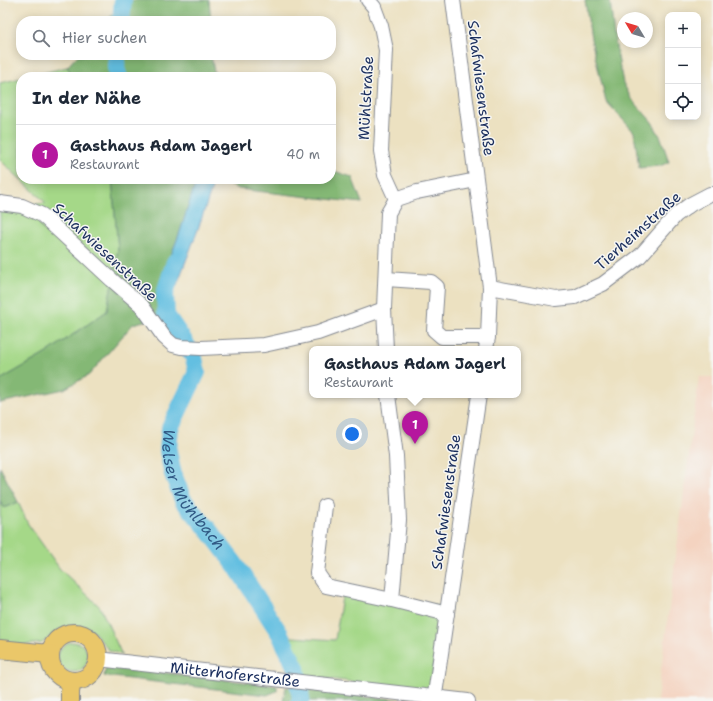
<!DOCTYPE html>
<html lang="de">
<head>
<meta charset="utf-8">
<style>
  body { margin:0; font-family:"Shantell Sans",sans-serif; background:#f2f2f3; color:#1f2937 }
  .controls { position:absolute; right:12px; top:12px; display:grid; overflow:hidden; border-radius:8px; box-shadow:0 2px 10px #0003 }
  .controls button { width:36px; height:36px; display:grid; place-items:center; padding:0; border:0; border-bottom:1px solid #e0e1e3; background:#fff; color:#1f2937; font:20px sans-serif }
  .compass { position:absolute; left:617px; top:12px; width:36px; height:36px; border-radius:50%; background:#fff; box-shadow:0 2px 10px #0003; rotate:308deg }
  .you { position:absolute; left:352px; top:434px; width:14px; height:14px; margin:-10px; border:3px solid #fff; border-radius:50%; background:#1a73e8; box-shadow:0 0 0 6px #1a73e833 }
  .badge { display:grid; place-items:center; width:26px; height:26px; border-radius:50%; background:#b5179e; color:#fff; font-size:13px; font-weight:700 }
  .pin { position:absolute; translate:-50% -33px; filter:drop-shadow(0 1px 2px #0008) }
  .pin::after { content:''; position:absolute; top:21px; width:14px; height:12px; background:inherit; clip-path:polygon(0 0,100% 0,50% 100%) }
  .popup { position:absolute; left:309px; top:346px; width:212px; height:52px; box-sizing:border-box; display:grid; place-content:center; border-radius:8px; background:#fff; filter:drop-shadow(0 1px 3px #0005); font-size:13px; white-space:nowrap; color:#747a83 }
  .popup b { font-size:15px; color:#1f2937 }
  .popup::after { content:''; position:absolute; left:50%; top:100%; margin-left:-8px; border:8px solid transparent; border-top-color:#fff }
  .list { margin:0; padding:0; list-style:none }
  h2 { display:flex; justify-content:space-between; align-items:center; height:52px; margin:0; padding:0 16px; font-size:17px }
  h2 small { font-size:13px; font-weight:400; color:#747a83 }
  .list li { display:grid; grid-template-columns:26px 1fr auto; gap:12px; align-items:center; box-sizing:border-box; height:60px; padding:0 16px; border-top:1px solid #e0e1e3 }
  .list b { display:block; font-size:15px; white-space:nowrap }
  .list p { margin:0; font-size:13px; white-space:nowrap; color:#747a83 }
  .list em { font-size:13px; font-style:normal; color:#747a83 }
  .icon { flex:none; width:22px; height:22px; fill:none; stroke:currentColor; stroke-width:2; stroke-linecap:round; stroke-linejoin:round }
  .map { position:relative; flex:none; width:713px; height:701px; overflow:hidden }
  .search { position:absolute; background:#fff; box-shadow:0 2px 10px #0003; left:16px; top:16px; width:320px; height:44px; display:flex; align-items:center; gap:10px; box-sizing:border-box; padding:0 14px; border-radius:16px; color:#747a83; font-size:15px }
  .panel { position:absolute; background:#fff; box-shadow:0 2px 10px #0003; left:16px; top:72px; width:320px; height:112px; border-radius:16px }
  .map>svg:first-child { display:block }
  .built { fill:#f4d3c0 }
  .green { fill:#a5d888; stroke:#608473 }
  .forest { fill:#84b874; stroke:#507469 }
  .water { fill:#63bfe1; stroke:#3f77a0 }
  .lines { fill:none; stroke-linecap:round; stroke-linejoin:round }
  .river { stroke:#63bfe1; stroke-width:18 }
  .minor-casing { stroke:#848890; stroke-width:16 }
  .major-casing { stroke:#848890; stroke-width:20 }
  .minor { stroke:#fff; stroke-width:14 }
  .major { stroke:#eac769; stroke-width:18 }
  .labels { text-anchor:middle; stroke-width:3; stroke-linejoin:round; paint-order:stroke }
  .street-label { font-size:15px; fill:#1b2f5e; stroke:#f6f6f2 }
  .water-label { font-size:16px; font-style:italic; fill:#315a85; stroke:#f6f6f2 }
</style>
</head>
<body>
<div class="map">
<svg width="713" height="701" viewBox="0 0 713 701">
  <rect width="100%" height="100%" fill="#f6f6f2"/>
  <filter id="ink" filterUnits="userSpaceOnUse"><feTurbulence type="fractalNoise" baseFrequency=".025" numOctaves="2"/><feDisplacementMap in="SourceGraphic" scale="8" xChannelSelector="R" yChannelSelector="G"/><feConvolveMatrix kernelMatrix="1 2 1 2 8 2 1 2 1" color-interpolation-filters="sRGB"/></filter>
  <filter id="wash" filterUnits="userSpaceOnUse"><feTurbulence type="fractalNoise" baseFrequency=".012" numOctaves="4" result="noise"/><feDisplacementMap in="SourceGraphic" scale="16" xChannelSelector="R" yChannelSelector="G"/><feGaussianBlur stdDeviation="0.9" result="paint"/><feColorMatrix in="noise" values="0 0 0 0 0 0 0 0 0 0 0 0 0 0 0 0 0 1.4 0 .05"/><feComposite in="paint" operator="in"/></filter>
  <g filter="url(#wash)">
    <rect width="100%" height="100%" fill="#ece1c1"/>
    <path class="built" d="M699,377H713V701H657Z"/>
    <g class="green">
      <path d="M67,67L74,77H26Z"/>
      <path d="M21,78V179H112L118,249L107,311L45,354L0,380V207L46,203L0,160V83Z"/>
      <path d="M0,501L4,508L18,502L28,524L60,569L100,607L122,655L109,650L93,631L74,625L59,630L42,643L17,646L0,643Z"/>
      <path d="M344,585L442,607L430,691L304,676L278,636L335,640Z"/>
      <circle cx="73" cy="657" r="15"/>
    </g>
    <g class="forest">
      <path d="M125,0H209L211,21H107Z"/>
      <path d="M585,0H610L614,36L623,83L631,98L652,122L661,138L669,162L660,166L639,168L634,132L606,101L591,39Z"/>
      <path d="M78,55H211L215,77H74L67,67Z"/>
      <path d="M331,170L352,177L362,203L239,189L216,179H331Z"/>
      <path d="M112,179H197L180,232L161,282L166,315L133,324L89,375L64,389L0,403V380L45,354L107,311L118,249Z"/>
      <path d="M0,467L18,502L4,508L0,501Z"/>
      <path d="M106,666L277,686V691L267,695L104,676Z"/>
      <path d="M286,687L410,701H283Z"/>
    </g>
    <path class="water" d="M197,179H215L197,232L176,287L161,282L180,232Z"/>
    <g class="lines">
      <g class="river">
        <path d="M121,21L123,0"/>
        <path d="M117,55L116,68L119,77"/>
        <path id="s1" d="M175,262L165,293L166,315L184,341L194,358L197,372L170,428L168,451L173,474L183,500L208,529L234,563L255,595L280,634L296,668L301,699L300,701"/>
      </g>
    </g>
  </g>
  <g filter="url(#ink)">
    <g class="lines">
      <defs>
        <g id="minor">
          <path d="M368,0L374,7L381,26L386,50L381,151L385,175L396,199"/>
          <path d="M453,0L490,287L488,337L486,349"/>
          <path d="M0,203L22,206L42,215L112,280L142,306L164,337L173,345L181,347L201,348L264,345L318,333L384,309"/>
          <path d="M386,279L431,282L437,287L434,330L442,337H488"/>
          <path d="M490,287L556,299L575,297L603,284L640,256L676,215L691,204L710,194H713"/>
          <path d="M386,349L384,309L388,213L396,199L417,192L476,180"/>
          <path d="M388,395L396,456L399,520L392,600L447,614"/>
          <path d="M325,506L317,573L326,586L392,600"/>
          <path id="s2" d="M98,659L468,701"/>
          <path d="M434,701L479,395"/>
        </g>
        <g id="major">
          <circle cx="74" cy="657" r="24"/>
          <path d="M0,649L49,654"/>
          <path d="M70,701V692L72,681"/>
        </g>
      </defs>
      <use href="#minor" class="minor-casing"/>
      <use href="#major" class="major-casing"/>
      <use href="#minor" class="minor"/>
      <use href="#major" class="major"/>
    </g>
  </g>
  <g class="labels">
    <g class="street-label">
      <text transform="translate(481 88) rotate(83)" y="5">Schafwiesenstraße</text>
      <text transform="translate(366 98) rotate(-87)" y="5">Mühlstraße</text>
      <text transform="translate(638 231) rotate(-42)" y="5">Tierheimstraße</text>
      <text transform="translate(105 252) rotate(43)" y="5">Schafwiesenstraße</text>
      <text transform="translate(446 502) rotate(-82)" y="5">Schafwiesenstraße</text>
      <text dy="5" stroke="none"><textPath href="#s2" startOffset="138">Mitterhoferstraße</textPath></text>
    </g>
    <g class="water-label">
      <text dy="6" stroke="none"><textPath href="#s1" startOffset="251">Welser Mühlbach</textPath></text>
    </g>
  </g>
</svg>
<div class="controls">
<button>+</button>
<button>−</button>
<button><svg class="icon" aria-label="locate" viewBox="0 0 24 24"><circle cx="12" cy="12" r="6"/><path d="M12 2v4M12 18v4M2 12h4M18 12h4"/></svg></button>
</div>
<svg class="compass" viewBox="-18 -18 36 36"><path d="M0-13l5 13h-10z" fill="#e53935"/><path d="M0 13l5-13h-10z" fill="#747a83"/></svg>
<div class="you"></div>
<div class="pin badge" style="left:415px;top:444px">1</div>
<div class="popup"><b>Gasthaus Adam Jagerl</b>Restaurant</div>
<div class="search"><svg class="icon" aria-label="search" viewBox="0 0 24 24"><circle cx="10" cy="10" r="6"/><path d="M15 15l6 6"/></svg>Hier suchen</div>
<section class="panel">
<h2>In der Nähe<small></small></h2>
<ul class="list">
<li><span class="badge">1</span><div><b>Gasthaus Adam Jagerl</b><p>Restaurant</p></div><em>40 m</em></li>
</ul>
</section>
</div>
</body>
</html>
